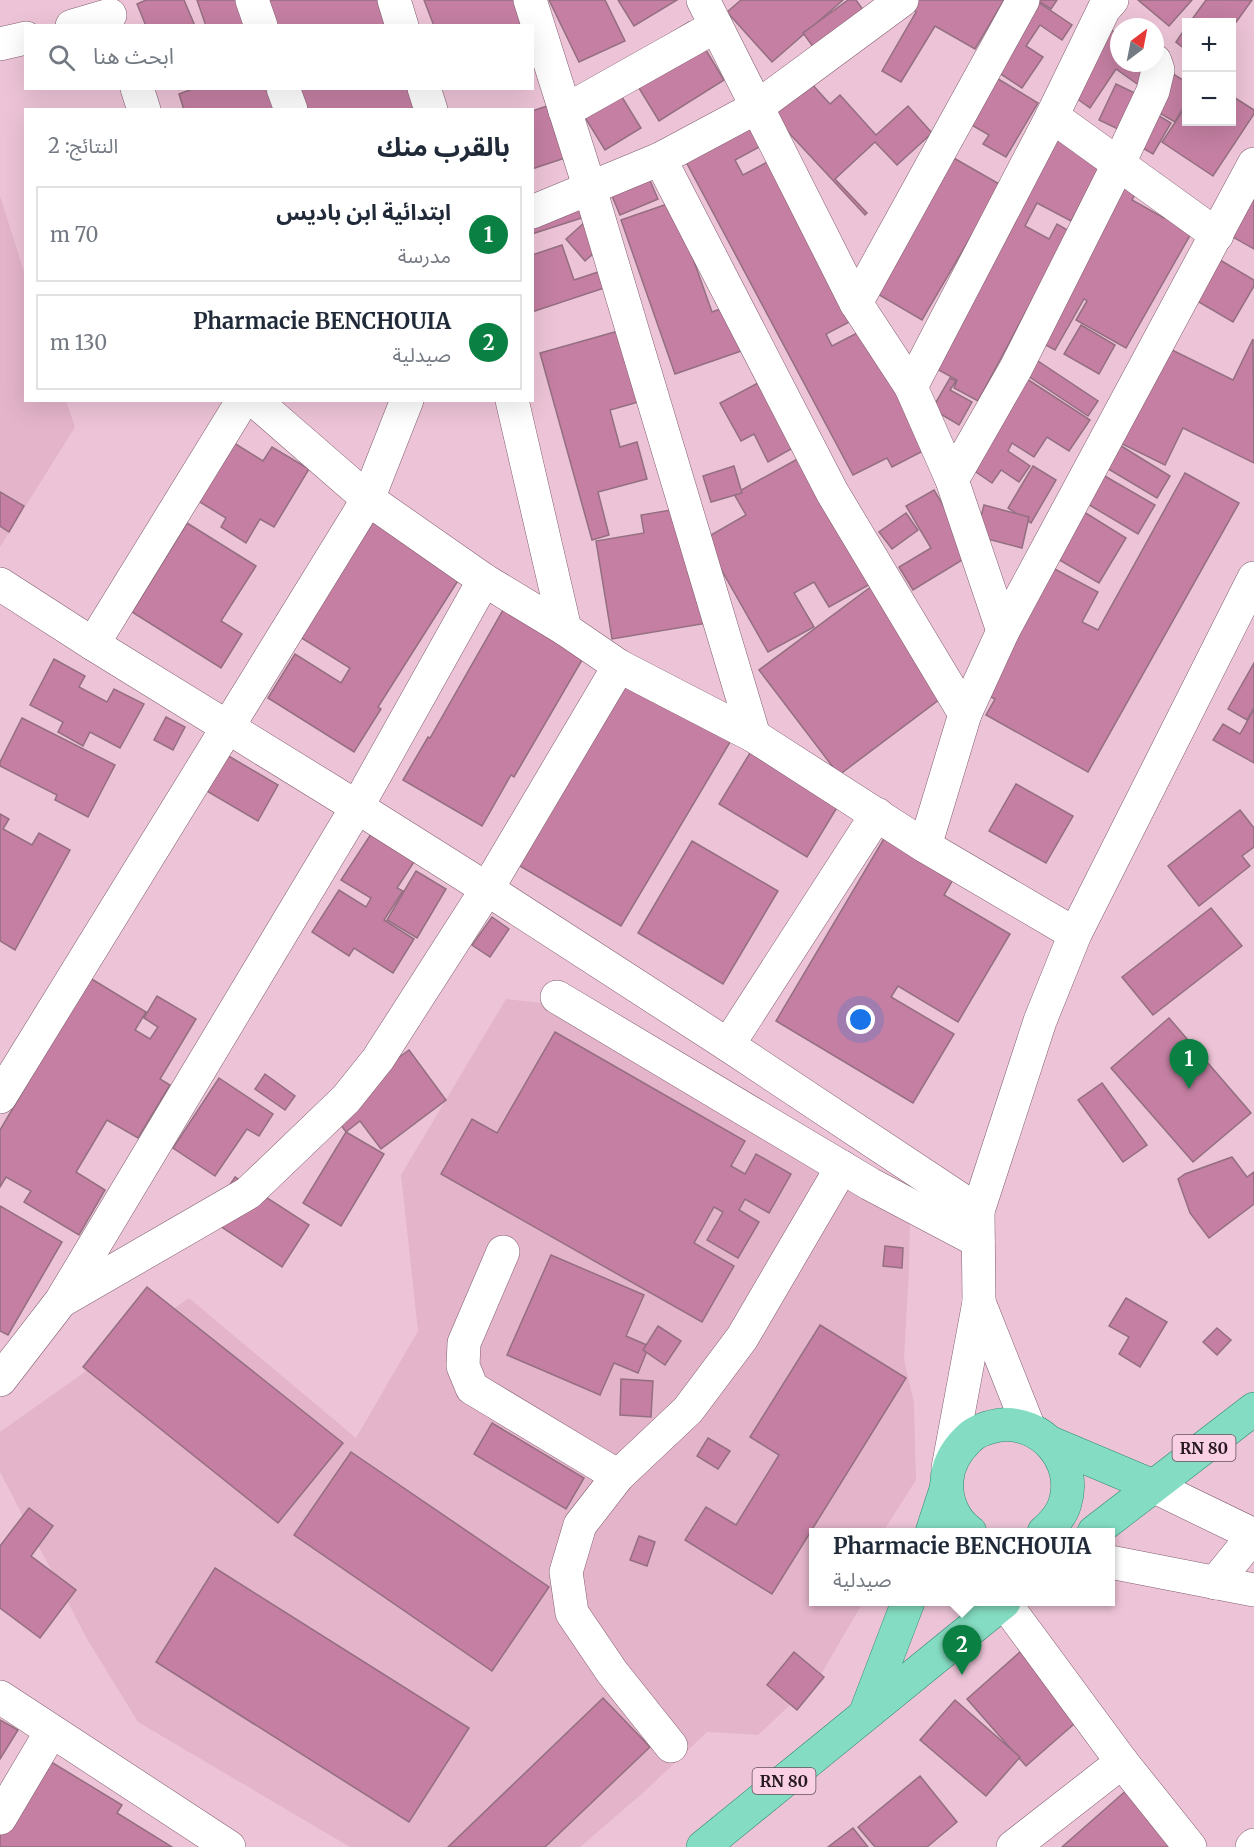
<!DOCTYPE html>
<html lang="ar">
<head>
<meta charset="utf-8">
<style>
  body { margin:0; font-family:Merriweather,"Noto Sans Arabic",serif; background:#f6f6f7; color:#1f2937; direction:rtl }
  .controls { position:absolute; right:18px; top:18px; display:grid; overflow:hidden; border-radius:0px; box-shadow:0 6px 24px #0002 }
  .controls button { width:54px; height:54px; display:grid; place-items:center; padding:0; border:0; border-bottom:2px solid #e0e1e3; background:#fff; color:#1f2937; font:30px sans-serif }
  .compass { position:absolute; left:1110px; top:18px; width:54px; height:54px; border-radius:50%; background:#fff; box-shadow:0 6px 24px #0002; rotate:32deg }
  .you { position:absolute; left:861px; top:1020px; width:21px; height:21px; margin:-15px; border:4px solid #fff; border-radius:50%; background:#1a73e8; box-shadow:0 0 0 9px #1a73e833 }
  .badge { display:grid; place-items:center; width:39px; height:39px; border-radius:50%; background:#0b8043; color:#fff; font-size:20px; font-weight:700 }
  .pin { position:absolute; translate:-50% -50px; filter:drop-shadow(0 2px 3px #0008) }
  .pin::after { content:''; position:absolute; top:32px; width:21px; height:18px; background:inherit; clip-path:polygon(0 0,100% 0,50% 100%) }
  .popup { position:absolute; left:809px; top:1528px; width:306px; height:78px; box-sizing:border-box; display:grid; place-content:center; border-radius:0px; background:#fff; filter:drop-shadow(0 2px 4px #0005); font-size:20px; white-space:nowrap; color:#747a83 }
  .popup b { font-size:22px; color:#1f2937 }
  .popup::after { content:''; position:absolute; left:50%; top:100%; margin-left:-12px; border:12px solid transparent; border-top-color:#fff }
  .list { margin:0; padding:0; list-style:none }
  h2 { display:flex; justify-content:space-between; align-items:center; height:78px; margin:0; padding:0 24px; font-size:26px }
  h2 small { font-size:20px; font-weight:400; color:#747a83 }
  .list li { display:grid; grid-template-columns:39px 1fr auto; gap:18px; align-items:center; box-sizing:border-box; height:96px; margin:0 12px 12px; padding:0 12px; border:2px solid #e0e1e3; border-radius:0px }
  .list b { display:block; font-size:22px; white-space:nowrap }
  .list p { margin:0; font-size:20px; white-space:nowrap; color:#747a83 }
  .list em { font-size:20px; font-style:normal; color:#747a83 }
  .icon { flex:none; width:33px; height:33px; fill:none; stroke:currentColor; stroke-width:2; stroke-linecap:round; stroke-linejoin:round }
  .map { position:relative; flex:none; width:1254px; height:1847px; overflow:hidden; direction:ltr }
  .search { position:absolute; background:#fff; box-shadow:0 6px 24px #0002; left:24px; top:24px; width:510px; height:66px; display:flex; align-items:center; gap:15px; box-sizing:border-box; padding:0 21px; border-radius:0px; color:#747a83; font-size:22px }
  .panel { position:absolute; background:#fff; box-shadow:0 6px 24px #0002; left:24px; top:108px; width:510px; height:294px; border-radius:0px; direction:rtl }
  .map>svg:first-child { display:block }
  .built { fill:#e4b4cb }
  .building { fill:#c47fa2; stroke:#946f81; stroke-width:1.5 }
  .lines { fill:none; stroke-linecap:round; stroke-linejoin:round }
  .minor-casing { stroke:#815d6f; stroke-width:34 }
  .major-casing { stroke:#2e896f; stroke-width:34 }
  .minor { stroke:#fff; stroke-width:33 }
  .major { stroke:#84ddc2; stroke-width:33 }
  .labels { text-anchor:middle; stroke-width:4.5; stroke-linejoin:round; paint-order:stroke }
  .shield { fill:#fad1e4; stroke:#66505a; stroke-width:1.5 }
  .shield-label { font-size:16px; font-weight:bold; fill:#26181f }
</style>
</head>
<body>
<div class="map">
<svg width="1254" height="1847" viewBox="0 0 1254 1847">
  <rect width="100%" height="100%" fill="#edc4d7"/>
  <g class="built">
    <path d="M0,196L25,275L26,400L66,401L75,427L0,547Z"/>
    <path d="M506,999L553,1004L910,1223L909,1270L904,1359L914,1403L916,1480L883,1532H814V1602H861L859,1609L819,1678L758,1735L707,1732L644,1792L580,1847H350L138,1722L87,1639L0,1472V1432L189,1298L356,1438L418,1331L401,1175Z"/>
  </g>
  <g class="building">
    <path d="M146,0H184L195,26H146L137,4Z"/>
    <path d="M197,0H240L249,26H206Z"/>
    <path d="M267,0H385L395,26H276Z"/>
    <path d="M424,0H521L532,26H434Z"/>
    <path d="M549,0H605L625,41L579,62Z"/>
    <path d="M618,0H677L634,26Z"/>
    <path d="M741,0H843L772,62L727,12Z"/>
    <path d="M848,0H856L869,18L819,55L803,33Z"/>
    <path d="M918,0H1004L975,49L935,26L901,82L882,71L916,12L913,9Z"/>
    <path d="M1035,0L1072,25L1062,40L1040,25L1026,46L1043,57L1022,88L990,67Z"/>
    <path d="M1037,0H1057L1051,9Z"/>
    <path d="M1138,0H1192L1169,26Z"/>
    <path d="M1206,0H1252L1232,28V22H1190Z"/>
    <path d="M689,22L724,80L659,121L623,62Z"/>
    <path d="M1107,27L1119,35V63H1155L1140,86L1116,69L1090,108L1065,90Z"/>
    <path d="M1186,27V50L1176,42Z"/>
    <path d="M606,71L641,128L605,150L570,93Z"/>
    <path d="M800,71L830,104L840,95L876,135L908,106L932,133L897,165L875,142L835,179L867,213L865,215L763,105Z"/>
    <path d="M1170,72L1186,82V102L1175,122L1149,107Z"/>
    <path d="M990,74L1038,103L1006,157L983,144L989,135L963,120Z"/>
    <path d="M1116,84L1137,94L1120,130L1099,120Z"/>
    <path d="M195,88H276L283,110H184L179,94Z"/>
    <path d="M300,88H419L426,110H308Z"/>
    <path d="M1232,96L1254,110V114L1213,176L1162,142L1186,106V122H1232Z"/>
    <path d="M553,104L571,156L532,169V111Z"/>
    <path d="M744,108L763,145L735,160L743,175L773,159L857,318L826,334L832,346L863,330L927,449L892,467L887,458L853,475L676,143Z"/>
    <path d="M1151,111L1171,123L1153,154L1132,142Z"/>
    <path d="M1059,114L1107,154L1071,221L1037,203L1025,226L1049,239L1057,224L1069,231L978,401L954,388L957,380L926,363Z"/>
    <path d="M952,157L1001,185L922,320L876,293Z"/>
    <path d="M642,162L658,199L620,215L604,177Z"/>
    <path d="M1123,169L1143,180L1132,200L1164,218L1178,194L1205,209L1126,348L1076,320L1087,301L1084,299L1055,350L1029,336Z"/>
    <path d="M1254,178V249L1224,232Z"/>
    <path d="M582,190L591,215L532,234V206Z"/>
    <path d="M673,202L712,312L731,305L747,349L675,374L621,220Z"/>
    <path d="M585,222L604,244L585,261L566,239Z"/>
    <path d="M562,245L574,280L613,267L619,283L532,312V255Z"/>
    <path d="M1215,257L1254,280V286L1233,322L1192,298Z"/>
    <path d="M1081,325L1115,345L1099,374L1064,354Z"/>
    <path d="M629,328L649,399L610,410L620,447L637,442L647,479L598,492L609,535L592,540L540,353Z"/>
    <path d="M1253,339L1254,463L1183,428L1165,465L1116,441L1162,345L1233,380Z"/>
    <path d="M1029,355L1098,401L1088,416L1019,370Z"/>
    <path d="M1024,377L1090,420L1069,451L1047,437L1034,457L1012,443L1008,451L1030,466L1019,482L1001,470L992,483L966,465Z"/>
    <path d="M950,378L956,381L950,390L972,402L959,425L932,409Z"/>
    <path d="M758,383L793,448L768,462L754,434L741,441L720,403Z"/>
    <path d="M226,438L263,461L272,447L309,469L274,527L260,519L246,543L221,527L226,518L190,496Z"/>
    <path d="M1118,444L1170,476L1157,498L1105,467Z"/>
    <path d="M801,457L874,582L829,607L814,582L794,593L814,627L768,652L704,539L746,515L734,494Z"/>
    <path d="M734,466L742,493L711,502L703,476Z"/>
    <path d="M1033,466L1056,480L1031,523L1008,508Z"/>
    <path d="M1185,473L1239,503L1088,772L986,715L995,699L983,693L1053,568L1098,592L1082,622L1098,630Z"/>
    <path d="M1103,475L1155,505L1138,534L1086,503Z"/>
    <path d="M934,490L972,554L913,590L899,567L931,548L906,506Z"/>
    <path d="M0,492L24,506L9,532L0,526Z"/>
    <path d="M984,505L1029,517L1022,548L976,536Z"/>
    <path d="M695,506L714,622L612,639L596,541L644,533L641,515Z"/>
    <path d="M1084,512L1126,538L1099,583L1056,558Z"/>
    <path d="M906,513L918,530L892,549L879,532Z"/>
    <path d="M373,522L471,560L378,707L381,709L354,752L268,698L295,654L341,683L350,668L300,637Z"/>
    <path d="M187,523L256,566L221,621L242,634L221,668L132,612Z"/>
    <path d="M876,583L952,690L839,775L759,670Z"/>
    <path d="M515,589L596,636L514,777L511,775L482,826L403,780L428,737L430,738Z"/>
    <path d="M54,659L85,676L79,687L107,702L114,689L144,704L120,748L90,732L83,746L58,732L63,722L30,705Z"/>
    <path d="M626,660L739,727L621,926L508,859Z"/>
    <path d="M1254,663V708L1247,720L1228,709Z"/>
    <path d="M1254,709V763L1213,740L1223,724L1240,734Z"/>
    <path d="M166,717L185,727L173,750L154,740Z"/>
    <path d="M22,718L115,765L88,817L55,800L57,795L0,766V762Z"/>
    <path d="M753,748L841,801L807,857L719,804Z"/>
    <path d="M220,751L278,785L258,821L200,787Z"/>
    <path d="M1016,784L1073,816L1046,863L989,831Z"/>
    <path d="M1240,810L1254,828V847L1242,856L1250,866L1199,906L1168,866Z"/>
    <path d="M0,814L9,819L3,829L32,845L39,833L70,850L15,950L0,941Z"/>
    <path d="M889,830L958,871L944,895L1010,934L958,1022L898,986L891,997L954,1034L913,1103L776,1021Z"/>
    <path d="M371,834L414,862L397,888L403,891L384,920L414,939L393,973L354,948L349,956L312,932L339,890L366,907L371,898L341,880Z"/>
    <path d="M692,841L778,891L723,984L638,933Z"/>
    <path d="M416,871L446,889L417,938L387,920Z"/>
    <path d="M1211,908L1242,946L1153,1015L1122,977Z"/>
    <path d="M492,917L509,929L490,957L472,945Z"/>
    <path d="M90,978L146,1012L135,1030L150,1039L158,1027L144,1018L157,996L196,1019L160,1079L170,1085L138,1138L107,1120L76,1172L105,1190L79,1235L24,1202L31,1191L6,1177L0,1187V1130Z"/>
    <path d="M1169,1018L1251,1113L1193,1162L1111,1068Z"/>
    <path d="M555,1032L745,1141L731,1166L745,1174L756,1154L791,1174L769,1213L745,1199L739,1210L759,1222L738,1258L707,1240L723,1212L714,1207L694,1243L734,1266L702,1322L441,1174L472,1119L497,1133Z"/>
    <path d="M409,1050L446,1100L381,1149L360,1121L346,1132L329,1109Z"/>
    <path d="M265,1074L295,1096L285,1110L255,1089Z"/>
    <path d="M219,1078L273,1114L259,1136L247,1129L215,1176L173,1148Z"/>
    <path d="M1102,1083L1147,1145L1123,1162L1078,1100Z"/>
    <path d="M346,1132L384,1154L341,1226L303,1203Z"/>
    <path d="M1232,1157L1247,1177L1254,1172V1204L1209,1238L1190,1213L1178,1179L1185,1174Z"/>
    <path d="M235,1177L309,1225L282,1267L208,1218Z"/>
    <path d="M0,1206L62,1242L8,1335L0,1331Z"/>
    <path d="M885,1246L903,1248L902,1268L883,1266Z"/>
    <path d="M551,1255L644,1295L626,1336L649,1346L638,1373L614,1363L600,1395L507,1355Z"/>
    <path d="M147,1287L343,1443L278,1523L83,1367Z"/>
    <path d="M1126,1298L1167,1322L1140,1367L1119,1354L1129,1337L1109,1326Z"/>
    <path d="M820,1325L906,1378L772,1594L685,1540L706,1507L736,1525L779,1455L750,1437Z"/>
    <path d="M658,1326L681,1341L665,1365L643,1350Z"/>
    <path d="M1217,1328L1231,1340L1217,1355L1203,1342Z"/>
    <path d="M621,1379L653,1381L651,1417L620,1415Z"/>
    <path d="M492,1423L584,1478L566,1509L474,1454Z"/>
    <path d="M708,1438L730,1451L718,1469L697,1456Z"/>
    <path d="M351,1452L549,1587L492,1671L294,1535Z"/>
    <path d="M29,1508L53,1526L31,1556L76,1590L40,1638L0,1608V1546Z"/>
    <path d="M639,1536L655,1542L647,1566L630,1560Z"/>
    <path d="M215,1568L469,1728L409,1822L156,1662Z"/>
    <path d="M1029,1644L1089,1711L1026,1766L967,1699Z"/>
    <path d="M794,1652L824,1677L797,1710L767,1685Z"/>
    <path d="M603,1698L650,1747L545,1847H448Z"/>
    <path d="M955,1700L1020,1757L986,1796L920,1740Z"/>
    <path d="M0,1720L18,1730L0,1759Z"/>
    <path d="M43,1757L122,1805L117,1813L172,1847H0V1828Z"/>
    <path d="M920,1776L957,1822L927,1847H875L858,1827Z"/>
    <path d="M1129,1788L1175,1847H1062Z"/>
    <path d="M853,1828L868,1847H828Z"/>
  </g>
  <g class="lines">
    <defs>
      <g id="minor">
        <path d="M252,0L261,26"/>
        <path d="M394,0L402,26"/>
        <path d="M530,0L590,189L754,736"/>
        <path d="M703,0L856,303L911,387L952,480L1003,631"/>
        <path d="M72,26L110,15"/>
        <path d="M0,44L26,38"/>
        <path d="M137,88L144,110"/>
        <path d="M283,88L291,110"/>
        <path d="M424,88L431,110"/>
        <path d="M565,111L716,26"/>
        <path d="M1052,116L1217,235"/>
        <path d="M660,159L832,492L965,714"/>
        <path d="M532,212L660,159L757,107L902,0"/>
        <path d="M856,303L1023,0"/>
        <path d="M911,387L1052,116L1104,9L1112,0"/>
        <path d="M254,400L368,499L484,580L565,629L619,666L754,736L925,846L1075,934"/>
        <path d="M512,400L565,629"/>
        <path d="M952,480L1016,368L1119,163L1153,91L1158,70L1155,61"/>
        <path d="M0,584L93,644L357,807L487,889L728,1045L978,1211"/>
        <path d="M93,644L243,400"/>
        <path d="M925,846L965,714L1003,631L1254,164"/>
        <path d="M557,997L870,1184L978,1241"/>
        <path d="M728,1045L877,814"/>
        <path d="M0,1097L368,499L407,400"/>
        <path d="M503,1252L464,1343L463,1366L472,1388L618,1476"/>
        <path d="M63,1300L248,1193L346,1099L378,1059L487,889L619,666"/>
        <path d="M979,1302L1029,1428"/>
        <path d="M0,1380L61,1301L357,807L484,580"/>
        <path d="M948,1468L979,1302L978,1211L1040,1021L1075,934L1254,578"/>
        <path d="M1153,1486L1254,1535"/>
        <path d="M1110,1562L1254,1590"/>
        <path d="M1215,1583L1254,1535"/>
        <path d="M1004,1602L1122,1762L1190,1847"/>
        <path d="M0,1697L229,1847"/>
        <path d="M671,1746L612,1672L572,1613L566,1572L580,1525L618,1476L688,1410L742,1338L842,1167"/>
        <path d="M0,1818L51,1732"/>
        <path d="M1013,1847L1122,1762"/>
        <path d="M1252,1847L1254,1845"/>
      </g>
      <g id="major">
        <path d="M1051,1443L1153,1486"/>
        <path d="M932,1532L946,1489"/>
        <path d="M970,1532C954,1521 945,1500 947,1480C948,1464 955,1452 967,1440C975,1431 988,1427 1000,1425C1041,1420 1078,1461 1065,1503C1062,1515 1053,1524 1044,1532"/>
        <path d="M1094,1532L1254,1409"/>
        <path d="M866,1712L908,1602"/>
        <path d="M703,1847L1004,1602"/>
      </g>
    </defs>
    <use href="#minor" class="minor-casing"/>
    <use href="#major" class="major-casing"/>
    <use href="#minor" class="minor"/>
    <use href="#major" class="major"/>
  </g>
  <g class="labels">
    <g class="shield">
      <rect x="1172.5" y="1435" width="63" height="26" rx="4.5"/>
      <rect x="752.5" y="1768" width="63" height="26" rx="4.5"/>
    </g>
    <g class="shield-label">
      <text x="1204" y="1454">RN 80</text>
      <text x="784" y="1787">RN 80</text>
    </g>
  </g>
</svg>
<div class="controls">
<button>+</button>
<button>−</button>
</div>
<svg class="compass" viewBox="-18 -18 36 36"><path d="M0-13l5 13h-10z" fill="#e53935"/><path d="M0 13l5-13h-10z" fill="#747a83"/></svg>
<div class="you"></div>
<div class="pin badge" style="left:1189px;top:1089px">1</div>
<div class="pin badge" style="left:962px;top:1675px">2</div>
<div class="popup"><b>Pharmacie BENCHOUIA</b>صيدلية</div>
<div class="search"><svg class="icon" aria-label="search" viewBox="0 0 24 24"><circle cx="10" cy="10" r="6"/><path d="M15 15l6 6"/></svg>ابحث هنا</div>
<section class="panel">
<h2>بالقرب منك<small>النتائج: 2</small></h2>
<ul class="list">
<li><span class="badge">1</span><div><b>ابتدائية ابن باديس</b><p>مدرسة</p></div><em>70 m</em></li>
<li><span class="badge">2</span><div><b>Pharmacie BENCHOUIA</b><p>صيدلية</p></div><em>130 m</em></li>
</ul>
</section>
</div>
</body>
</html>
